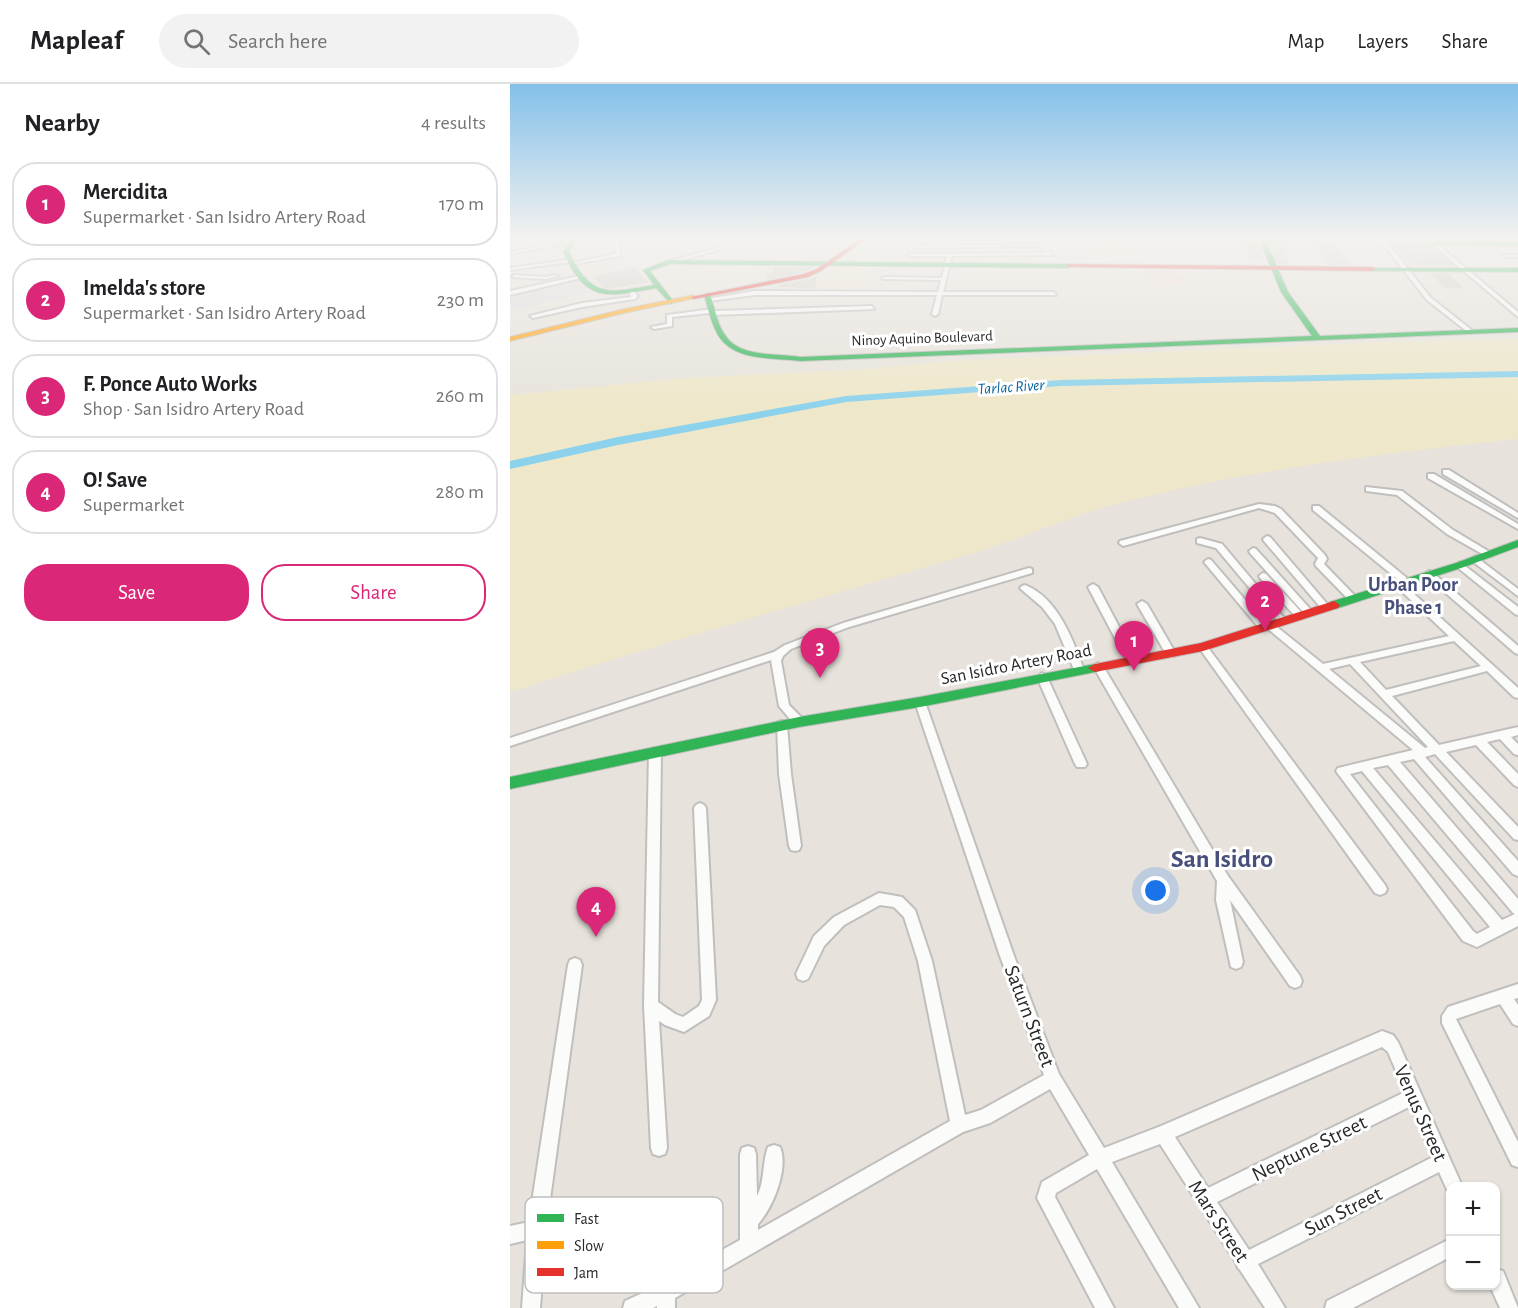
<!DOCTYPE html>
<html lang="en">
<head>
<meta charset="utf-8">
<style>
  body { margin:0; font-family:"Alegreya Sans",sans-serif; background:#f2f2f2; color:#202124 }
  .controls { position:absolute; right:18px; bottom:18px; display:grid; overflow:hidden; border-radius:12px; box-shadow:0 2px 4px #0004 }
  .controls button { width:54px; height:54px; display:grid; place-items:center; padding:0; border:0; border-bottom:2px solid #e0e0e0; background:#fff; color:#202124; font:30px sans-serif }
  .you { position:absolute; left:646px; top:807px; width:21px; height:21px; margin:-15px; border:4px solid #fff; border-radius:50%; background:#1a73e8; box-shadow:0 0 0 9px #1a73e833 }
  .badge { display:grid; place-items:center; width:39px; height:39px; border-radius:50%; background:#db2777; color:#fff; font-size:20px; font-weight:700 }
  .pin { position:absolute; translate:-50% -50px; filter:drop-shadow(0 2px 3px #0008) }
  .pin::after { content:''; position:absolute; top:32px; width:21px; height:18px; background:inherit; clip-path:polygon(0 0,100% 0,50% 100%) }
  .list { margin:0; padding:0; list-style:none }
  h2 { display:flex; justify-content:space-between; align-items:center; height:78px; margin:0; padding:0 24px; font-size:26px }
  h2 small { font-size:20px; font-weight:400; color:#757577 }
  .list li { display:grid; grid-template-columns:39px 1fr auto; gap:18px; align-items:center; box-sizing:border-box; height:84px; margin:0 12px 12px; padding:0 12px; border:2px solid #e0e0e0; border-radius:24px }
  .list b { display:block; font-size:22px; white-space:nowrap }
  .list p { margin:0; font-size:20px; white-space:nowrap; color:#757577 }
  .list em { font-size:20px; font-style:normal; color:#757577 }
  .actions { display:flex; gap:12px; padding:18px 24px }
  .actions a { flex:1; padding:14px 0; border:2px solid #db2777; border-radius:24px; text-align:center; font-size:21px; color:#db2777 }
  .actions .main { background:#db2777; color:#fff }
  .icon { flex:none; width:33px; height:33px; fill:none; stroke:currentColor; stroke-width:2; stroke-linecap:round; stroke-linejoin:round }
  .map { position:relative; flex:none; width:1008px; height:1224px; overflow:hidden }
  header { display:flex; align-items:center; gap:36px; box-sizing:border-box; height:84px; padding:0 30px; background:#fff; border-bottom:2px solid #e0e0e0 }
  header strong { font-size:28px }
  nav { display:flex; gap:33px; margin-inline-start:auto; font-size:21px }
  .search { width:420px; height:54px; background:#f2f2f2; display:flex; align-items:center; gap:15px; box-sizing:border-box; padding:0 21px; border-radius:33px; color:#757577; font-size:22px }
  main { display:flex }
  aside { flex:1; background:#fff }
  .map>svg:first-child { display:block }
  .industrial { fill:#dedadc }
  .education { fill:#ebe2d0 }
  .medical { fill:#eedbd8 }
  .sand { fill:#eee7c9 }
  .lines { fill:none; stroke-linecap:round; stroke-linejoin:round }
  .river { fill:#8cd2ec; fill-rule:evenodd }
  .building { fill:#cfcdc8; stroke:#d2cec8; stroke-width:1.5 }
  .street-casing { stroke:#c0bfbe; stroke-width:4 }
  .fast-casing { stroke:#c0bfbe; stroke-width:2 }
  .slow-casing { stroke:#c0bfbe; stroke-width:2 }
  .jam-casing { stroke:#c0bfbe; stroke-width:2 }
  .street { fill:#fbfbfa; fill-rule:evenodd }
  .fast { fill:#30b455; fill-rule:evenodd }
  .slow { fill:#ff9f0a; fill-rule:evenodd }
  .jam { fill:#e5322d; fill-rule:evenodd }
  .labels { text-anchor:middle; stroke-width:6; stroke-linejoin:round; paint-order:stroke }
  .far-street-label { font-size:15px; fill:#282828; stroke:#fff }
  .far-water-label { font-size:16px; font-style:italic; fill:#07659c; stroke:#fff }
  .street-label { font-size:18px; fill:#282828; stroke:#fff }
  .neighbourhood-label { font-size:20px; font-weight:bold; fill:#474f7a; stroke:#fff }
  .near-street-label { font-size:21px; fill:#282828; stroke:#fff }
  .near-quarter-label { font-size:26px; font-weight:bold; fill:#474f7a; stroke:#fff }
  .key { fill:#fff; stroke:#bebebe; stroke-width:1.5 }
  .key-label { font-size:16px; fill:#282828 }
</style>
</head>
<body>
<header>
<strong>Mapleaf</strong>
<div class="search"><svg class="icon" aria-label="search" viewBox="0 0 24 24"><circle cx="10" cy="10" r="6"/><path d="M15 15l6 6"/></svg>Search here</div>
<nav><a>Map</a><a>Layers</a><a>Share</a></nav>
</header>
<main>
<aside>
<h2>Nearby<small>4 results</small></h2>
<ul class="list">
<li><span class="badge">1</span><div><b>Mercidita</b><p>Supermarket · San Isidro Artery Road</p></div><em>170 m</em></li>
<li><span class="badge">2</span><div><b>Imelda's store</b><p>Supermarket · San Isidro Artery Road</p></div><em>230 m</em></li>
<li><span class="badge">3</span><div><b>F. Ponce Auto Works</b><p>Shop · San Isidro Artery Road</p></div><em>260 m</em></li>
<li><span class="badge">4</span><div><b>O! Save</b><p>Supermarket</p></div><em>280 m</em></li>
</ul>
<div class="actions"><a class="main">Save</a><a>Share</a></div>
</aside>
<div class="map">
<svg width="1008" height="1224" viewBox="0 0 1008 1224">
  <rect width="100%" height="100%" fill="#e7e3dc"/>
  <path class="industrial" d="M65,196L80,208L4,226L0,222V211Z"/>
  <g class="education">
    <path d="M579,155H606L618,171L595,172Z"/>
    <path d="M326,183H357L343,206H306L309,201H306L309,192L325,189Z"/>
  </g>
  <path class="medical" d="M636,184H665L676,200L641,202Z"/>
  <path class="sand" d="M1008,255V355C873,369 737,386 605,420C558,433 513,454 467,468C311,514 154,558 0,608V311L176,294L359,285L439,277L872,258Z"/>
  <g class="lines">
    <path class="river" d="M1008,287V293L551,302L336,318L108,361L0,385V377L108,353L336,312L551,296Z"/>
  </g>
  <g class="building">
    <path d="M730,155H746L753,174H741Z"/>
    <path d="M877,155H913L943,181L900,180Z"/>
    <path d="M759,158L773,159L781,166H771L779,180H766Z"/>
    <path d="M805,161H824L840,180H819Z"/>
    <path d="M264,183L302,184L293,188L258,195L257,190L263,189Z"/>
    <path d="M124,184L137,198L95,204L85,193Z"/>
    <path d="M922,190H938L952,204L935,203Z"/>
    <path d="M306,193L305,204L268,202L299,196Z"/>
  </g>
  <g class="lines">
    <defs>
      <g id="street">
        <path d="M0,155H5L0,158Z"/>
        <path d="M93,155L63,158L0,170V168L63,156Z"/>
        <path d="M191,155L109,156L110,172L59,181L57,180L106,170L105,156L93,155Z"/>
        <path d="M238,155H247L161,179L157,178Z"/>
        <path d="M305,155H331L329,156Z"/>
        <path d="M797,155H874L921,214L964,248L959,249L917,216L872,159L750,156Z"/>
        <path d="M916,155H921L1008,228V233Z"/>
        <path d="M532,160L543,171L442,172L433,208H544L546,211H432L428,230L425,232L422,230L427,211H245L199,217L196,215L245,207L428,208L431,196L374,195L372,194L374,193L432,194L437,172H398L400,170L537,169L531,162L405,164L407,162Z"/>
        <path d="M994,171H1008V173H996Z"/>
        <path d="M58,176L60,178L0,186V184Z"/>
        <path d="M4,191L35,193L46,191L48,192L35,195L2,193Z"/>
        <path d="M69,192L71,194L0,211V207Z"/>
        <path d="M122,205L128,212L125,215L72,223L23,234L20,232L72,219L121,213L119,207Z"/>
        <path d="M362,222L364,225L203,231L200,229L162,233V242L144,245L141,243L157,240V231L203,225L205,227Z"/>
        <path d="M933,386H939L1008,429V434L933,390Z"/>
        <path d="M918,390H924L1008,440V445L918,394Z"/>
        <path d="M856,403L892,407L943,446L983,470L982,472H976L937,450L887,411L856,407Z"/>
        <path d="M749,420L765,422L771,425L815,471L817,475L814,480L845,512L847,514L845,516H839L806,482L805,480L808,474L765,429L749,424L613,462L609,459L610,457Z"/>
        <path d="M803,422H809L898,495V499H892L1008,604V614L1004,613L977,587L882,612L929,661L1008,643V651L1001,653L1008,660V671L1004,670L990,655L977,658L1008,690V703L1004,701L966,661L936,668L1008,743V756L1004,755L925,670L915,673L1008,777V792L1003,790L904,675L890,678L1008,815V842L967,863L953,857L826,687L828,684L903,666L757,544L750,545L694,478L698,475L701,476L755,539H762L813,580L939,552L884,500L885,498H891L803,426ZM944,557L971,582L876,606L850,578ZM840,580L918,663L915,664L819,585ZM878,681L1003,829L1005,830L992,836L863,684ZM852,687L980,843L967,850L963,847L840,690Z"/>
        <path d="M757,452L760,453L818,521L820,523L818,525H812L754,457L753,455Z"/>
        <path d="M690,454L712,460L775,535L777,537L775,539H769L706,464L687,459V455Z"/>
        <path d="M743,464L746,465L801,526L803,528L801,530H795L740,469L739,467Z"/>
        <path d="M965,472L1008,505V512L962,477L961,475Z"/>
        <path d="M950,478L1008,523V531L1005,530L947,483L946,481Z"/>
        <path d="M519,484L522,485V489L339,543L281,565L273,572L271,577L279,621L293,635L294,638L293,641H285L269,622L261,576L0,662V654L264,568L275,561L333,539Z"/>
        <path d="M919,487L922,488L1008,562V570L1005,569L916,492L915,490Z"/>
        <path d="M753,489L756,490L792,529L794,531L792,533H786L750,494L749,492Z"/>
        <path d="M583,500L588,503L627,577L626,579L622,580L617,577L578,503Z"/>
        <path d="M515,501C548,514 563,556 574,586L573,588H565L545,540L532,523L512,506L510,504L512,502Z"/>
        <path d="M632,517L637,520L666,570L665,572H657L656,570L627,520Z"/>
        <path d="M693,560L696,561L875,801L877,805L875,809L870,811L865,809L690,565L688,563L690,561Z"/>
        <path d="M588,579L593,582L718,792L790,892L792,897L790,902L785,904L780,902L720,816L733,878L731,883L726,885L721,883L706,816L707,797L583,582Z"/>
        <path d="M532,589L537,593L577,680L575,683H567L565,680L527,593Z"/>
        <path d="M410,614L415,618L504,872L549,990L594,1064L651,1042L872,947L883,951L888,958L952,1102H940V1109L938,1108L929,1088L748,1180L775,1224H755L730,1186L728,1184L725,1177L650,1060L602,1078L689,1224H669L587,1085L546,1109L545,1113L604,1224H585L527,1114L532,1098L579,1071L540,1005L480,1039L453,1048L165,1214V1224H147V1222L143,1224H113L115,1217L148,1202L230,1156V1070L232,1064L238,1062L244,1064L246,1070L247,1112C255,1097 252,1079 258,1063L264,1061L270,1063C279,1084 263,1124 248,1140V1146L440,1037L408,877L394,833L384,823L370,821L334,841L314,862L298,895L293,897L288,895L286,890L304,852L324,833L369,809L392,813L405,826L422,877L455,1031L471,1026L534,991L490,872L405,618ZM872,963L878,968L895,1008L698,1104L665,1053ZM901,1022L923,1073L739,1166L707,1118Z"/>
        <path d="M272,637L276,638L277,641L281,690L291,762L289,766L285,767L281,766L279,762L269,690L267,641L268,638Z"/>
        <path d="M145,664L149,665L151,668L148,918L165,930L173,933L189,922L192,916L184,724L186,721L190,719L194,721L196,724L206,916L199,932L174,948L155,941L149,937L157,1064L155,1070L149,1072L143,1070L141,1064L134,921L139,668L141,665Z"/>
        <path d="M65,874L70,876L72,881L36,1145L30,1224H12L17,1156L0,1160V1142L19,1138L58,881L60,876Z"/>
        <path d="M1008,900V914L1004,915L1008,921V942L1003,940L990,920L946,935L1008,1058V1083L1002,1081L932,939V932L938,923Z"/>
        <path d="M940,1155V1173L843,1224H815L817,1217Z"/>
        <path d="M986,1185L993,1187L1008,1224H990L980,1202H986Z"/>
      </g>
      <g id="fast">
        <path d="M62,155H67L59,168C82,215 98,209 144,201L133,186L159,176L558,180L561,182L558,184L160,180L140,187L164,218L161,220L146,204C96,213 77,220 53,168Z"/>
        <path d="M749,155H755L778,208L810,252L1008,244V248L290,277C263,273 224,278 208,251C201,239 198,224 194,211L197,209L200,211C205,224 207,240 215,251C229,274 267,269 290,273L802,252L771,208Z"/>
        <path d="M921,158H1008V162L923,161Z"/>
        <path d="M860,184H1008V188L862,187Z"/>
        <path d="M1008,456V463L954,483L828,524L824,525L818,521L820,518L946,479Z"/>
        <path d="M585,580L590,581L592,584L590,587L410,623L289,643L0,705V693L289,633L410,613Z"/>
      </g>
      <path id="slow" d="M184,211L186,214L114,229L0,257V253L114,225Z"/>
      <g id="jam">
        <path d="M350,155H356L311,187L298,193L184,215L181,213L294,190L307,185Z"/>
        <path d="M558,180L862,183L865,185L862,187L556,183Z"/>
        <path d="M824,517L830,521L828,524L693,567L585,588L578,584L585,580L691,559Z"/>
      </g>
    </defs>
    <use href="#street" class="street-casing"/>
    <use href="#fast" class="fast-casing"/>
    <use href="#slow" class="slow-casing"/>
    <use href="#jam" class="jam-casing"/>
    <use href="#street" class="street"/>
    <use href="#fast" class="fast"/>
    <use href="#slow" class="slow"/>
    <use href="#jam" class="jam"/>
  </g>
  <linearGradient id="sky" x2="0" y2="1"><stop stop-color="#83c0ea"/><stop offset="0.47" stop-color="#f4f2ef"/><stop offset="1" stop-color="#f4f2ef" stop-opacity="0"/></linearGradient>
  <rect width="1008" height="327" fill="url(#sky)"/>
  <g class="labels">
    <g class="far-street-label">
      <text transform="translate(412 254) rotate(-2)" y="5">Ninoy Aquino Boulevard</text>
    </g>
    <g class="far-water-label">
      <text transform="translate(501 302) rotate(-4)" y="6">Tarlac River</text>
    </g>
    <g class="street-label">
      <text transform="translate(506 580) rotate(-11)" y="6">San Isidro Artery Road</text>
    </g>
    <g class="neighbourhood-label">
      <text x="903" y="507">Urban Poor<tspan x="903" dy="23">Phase 1</tspan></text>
    </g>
    <g class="near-street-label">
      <text transform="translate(520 932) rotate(69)" y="7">Saturn Street</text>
      <text transform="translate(911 1029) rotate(66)" y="7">Venus Street</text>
      <text transform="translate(799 1064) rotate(-26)" y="7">Neptune Street</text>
      <text transform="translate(833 1127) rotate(-27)" y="7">Sun Street</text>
      <text transform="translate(709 1137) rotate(57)" y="7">Mars Street</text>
    </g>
    <g class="near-quarter-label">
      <text x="712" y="783">San Isidro</text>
    </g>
  </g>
  <rect x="15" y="1113" width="198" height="96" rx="9" class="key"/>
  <rect x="27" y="1130" width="27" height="8" fill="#30b455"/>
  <rect x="27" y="1157" width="27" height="8" fill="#ff9f0a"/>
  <rect x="27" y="1184" width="27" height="8" fill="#e5322d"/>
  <g class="key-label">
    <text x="64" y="1140">Fast</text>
    <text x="64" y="1167">Slow</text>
    <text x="64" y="1194">Jam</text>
  </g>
</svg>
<div class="controls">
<button>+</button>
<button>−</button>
</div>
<div class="you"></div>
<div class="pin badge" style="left:624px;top:587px">1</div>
<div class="pin badge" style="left:755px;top:547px">2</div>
<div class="pin badge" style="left:310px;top:594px">3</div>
<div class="pin badge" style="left:86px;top:853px">4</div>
</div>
</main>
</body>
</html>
